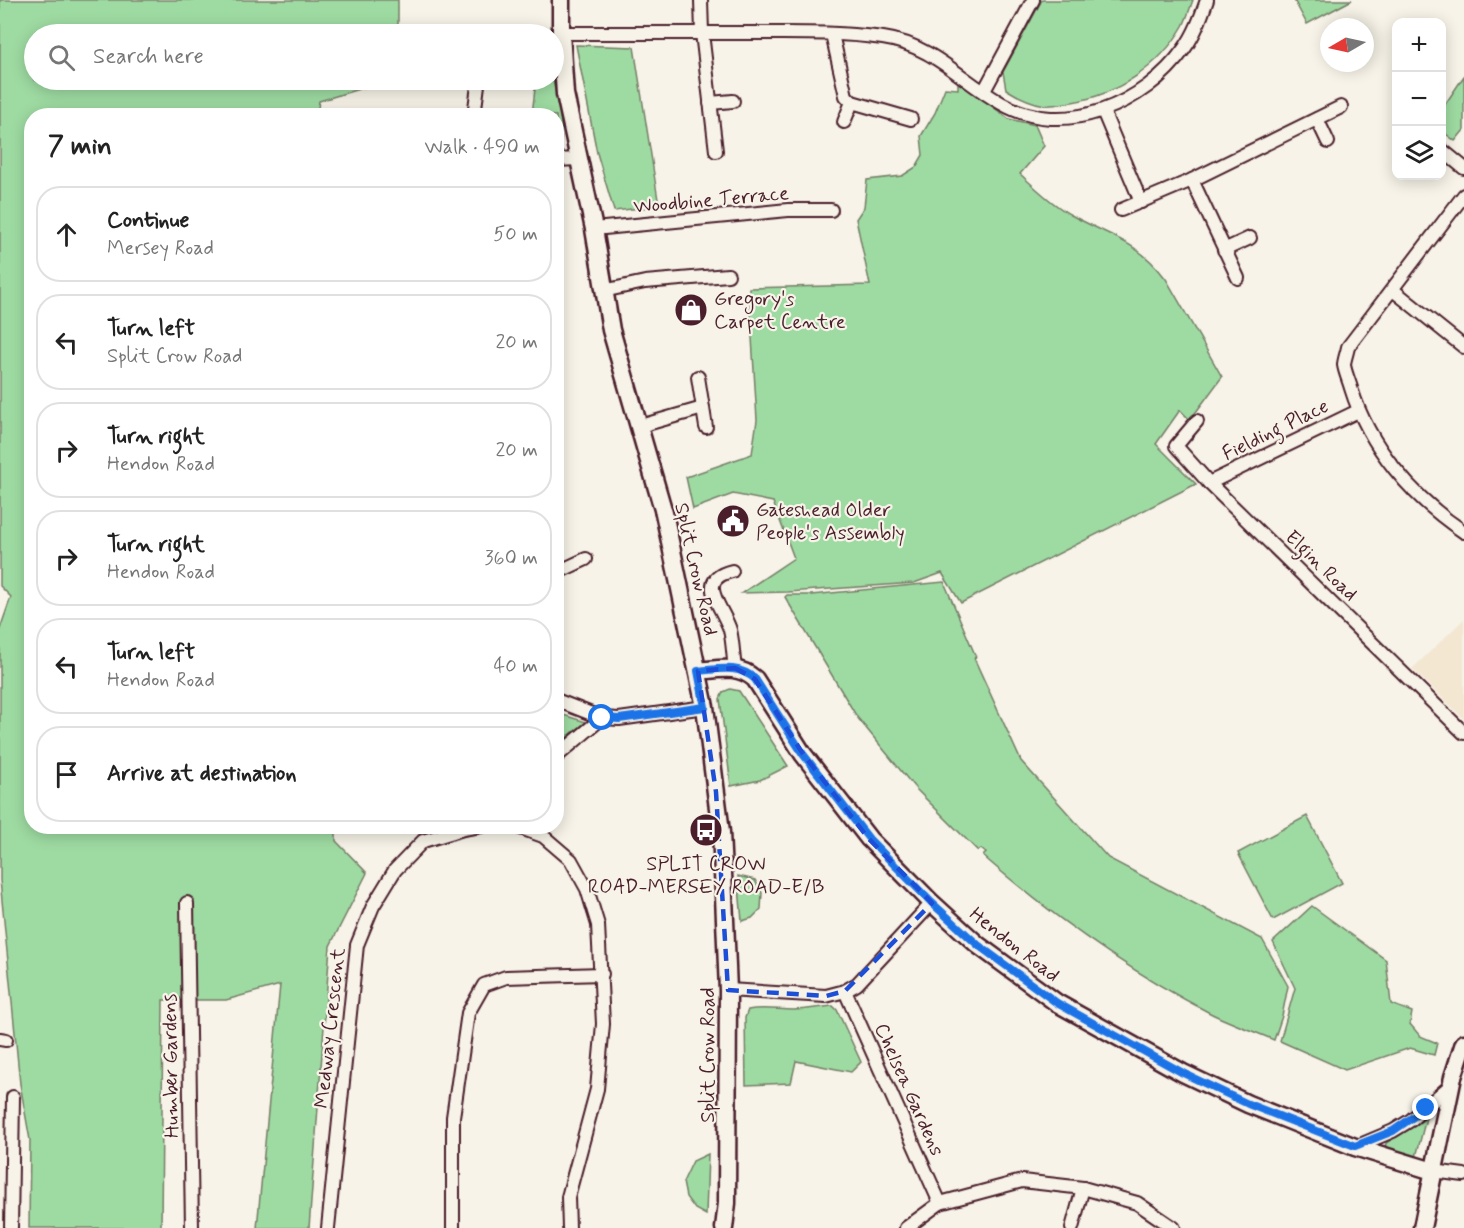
<!DOCTYPE html>
<html lang="en">
<head>
<meta charset="utf-8">
<style>
  body { margin:0; font-family:Mynerve,sans-serif; background:#f6f6f6; color:#222 }
  .controls { position:absolute; right:18px; top:18px; display:grid; overflow:hidden; border-radius:12px; box-shadow:0 3px 15px #0003 }
  .controls button { width:54px; height:54px; display:grid; place-items:center; padding:0; border:0; border-bottom:2px solid #e0e0e0; background:#fff; color:#222; font:30px sans-serif }
  .compass { position:absolute; left:1320px; top:18px; width:54px; height:54px; border-radius:50%; background:#fff; box-shadow:0 3px 15px #0003; rotate:261deg }
  .stop { position:absolute; width:18px; height:18px; margin:-14px; border:4px solid #1a73e8; border-radius:50%; background:#fff }
  .stop.end { background:#1a73e8; border-color:#fff; box-shadow:0 2px 6px #0008 }
  .list { margin:0; padding:0; list-style:none }
  h2 { display:flex; justify-content:space-between; align-items:center; height:78px; margin:0; padding:0 24px; font-size:26px }
  h2 small { font-size:20px; font-weight:400; color:#767676 }
  .list li { display:grid; grid-template-columns:39px 1fr auto; gap:18px; align-items:center; box-sizing:border-box; height:96px; margin:0 12px 12px; padding:0 12px; border:2px solid #e0e0e0; border-radius:24px }
  .list b { display:block; font-size:22px; white-space:nowrap }
  .list p { margin:0; font-size:20px; white-space:nowrap; color:#767676 }
  .list em { font-size:20px; font-style:normal; color:#767676 }
  .icon { flex:none; width:33px; height:33px; fill:none; stroke:currentColor; stroke-width:2; stroke-linecap:round; stroke-linejoin:round }
  .map { position:relative; flex:none; width:1464px; height:1228px; overflow:hidden }
  .search { position:absolute; background:#fff; box-shadow:0 3px 15px #0003; left:24px; top:24px; width:540px; height:66px; display:flex; align-items:center; gap:15px; box-sizing:border-box; padding:0 21px; border-radius:33px; color:#767676; font-size:22px }
  .panel { position:absolute; background:#fff; box-shadow:0 3px 15px #0003; left:24px; top:108px; width:540px; height:726px; border-radius:24px }
  .map>svg:first-child { display:block }
  .built { fill:#f3e7d2 }
  .green { fill:#9edba2; stroke:#747d66; stroke-width:1.5 }
  .lines { fill:none; stroke-linecap:round; stroke-linejoin:round }
  .street-casing { stroke:#4a1f2b; stroke-width:16 }
  .secondary-casing { stroke:#4a1f2b; stroke-width:21 }
  .street { stroke:#f7f3e8; stroke-width:12 }
  .secondary { stroke:#f7f3e8; stroke-width:16 }
  .route { stroke:#1a73e8; stroke-width:8 }
  .marked { fill:none; stroke:#1d4ed8; stroke-width:4.5; stroke-dasharray:12 8; stroke-linejoin:round }
  .labels { text-anchor:middle; stroke-width:4.5; stroke-linejoin:round; paint-order:stroke }
  .street-label { font-size:20px; fill:#4a1f2b; stroke:#f7f3e8 }
  .poi-label { font-size:20px; fill:#4a1f2b; stroke:#f7f3e8; text-anchor:start }
</style>
</head>
<body>
<div class="map">
<svg width="1464" height="1228" viewBox="0 0 1464 1228">
  <rect width="100%" height="100%" fill="#f7f3e8"/>
  <filter id="ink" filterUnits="userSpaceOnUse"><feTurbulence type="fractalNoise" baseFrequency=".0167" numOctaves="2"/><feDisplacementMap in="SourceGraphic" scale="12" xChannelSelector="R" yChannelSelector="G"/><feConvolveMatrix kernelMatrix="1 2 1 2 8 2 1 2 1" color-interpolation-filters="sRGB"/></filter>
  <g filter="url(#ink)">
    <path class="built" d="M1464,619V719L1412,669Z"/>
    <g class="green">
      <path d="M0,0H398V34H34V80H389L319,101L317,115L32,116V826L336,827V841L367,873L330,946L309,1228H257L280,985L226,1000H163L161,1228H29L30,1140L20,1084L0,880V629L11,597L0,586Z"/>
      <path d="M1042,0H1193C1190,8 1187,18 1183,26C1160,66 1117,95 1072,102C1064,103 1053,106 1045,105C1032,103 1017,96 1006,89L1003,72Z"/>
      <path d="M1294,0H1352L1307,24Z"/>
      <path d="M576,45L634,47L659,206L614,211L597,153Z"/>
      <path d="M1464,76V130L1455,141L1442,131V109Z"/>
      <path d="M536,80H553C556,98 568,136 557,151L556,116L532,115Z"/>
      <path d="M958,80L1009,119L1035,125L1044,146L1020,174C1036,188 1051,204 1071,215C1109,236 1138,241 1166,279L1222,377L1190,420L1180,410L1156,444L1196,484L961,603L942,573L914,583L788,592L742,593L794,558L773,502L733,494L693,509L686,477L752,454L757,420L749,288L870,285L856,219L864,207L867,180L902,176L916,167L923,155L921,136L935,113L945,88L958,89Z"/>
      <path d="M944,582L976,657L974,658L1021,761L1108,858L1262,939L1288,986L1282,1016L1274,1040C1253,1031 1230,1023 1210,1013C1128,971 1052,916 983,856L986,853L981,849L978,851L915,788L857,717L785,597L787,595H811Z"/>
      <path d="M730,689L739,691L788,766L760,780L731,786L720,699L723,692Z"/>
      <path d="M560,714L586,722L563,740Z"/>
      <path d="M1307,816L1342,883L1273,920L1238,853Z"/>
      <path d="M738,876L755,880L762,893L761,909L752,918L742,921Z"/>
      <path d="M1312,906L1386,960L1391,1004L1412,1012L1410,1024L1420,1036L1437,1043L1434,1055L1410,1048L1345,1070L1280,1041L1295,988L1273,942Z"/>
      <path d="M833,1006L837,1010L861,1062L851,1072L796,1061L791,1083L746,1085L745,1018L748,1010C762,1007 779,1010 793,1010C806,1010 820,1007 833,1006Z"/>
      <path d="M1426,1118L1416,1157L1385,1147L1386,1143Z"/>
      <path d="M708,1154L706,1215L695,1209L686,1197L683,1182L693,1161Z"/>
    </g>
    <g class="lines">
      <defs>
        <g id="street">
          <path d="M701,0L702,33L716,151"/>
          <path d="M561,33C626,33 691,33 756,33C798,33 841,32 883,38C933,45 960,80 1001,103C1064,140 1145,104 1184,49C1195,34 1201,17 1207,0"/>
          <path d="M832,34L846,96L852,102L911,119"/>
          <path d="M984,91L1033,0"/>
          <path d="M710,103L733,101"/>
          <path d="M1103,111L1141,202"/>
          <path d="M474,116L478,85"/>
          <path d="M1317,119L1328,142"/>
          <path d="M844,122L852,102"/>
          <path d="M1442,150L1464,168"/>
          <path d="M556,160L579,159"/>
          <path d="M1192,180L1238,278"/>
          <path d="M1464,195L1348,347C1347,353 1344,360 1344,365C1345,372 1349,381 1351,388C1369,447 1413,498 1464,532"/>
          <path d="M1121,210L1192,180L1341,107"/>
          <path d="M594,229L788,210H831"/>
          <path d="M1224,250L1250,238"/>
          <path d="M1393,290L1464,347"/>
          <path d="M603,291L645,282L728,275"/>
          <path d="M698,377L706,427"/>
          <path d="M1197,421L1176,446L1209,483L1464,733"/>
          <path d="M640,426L703,408"/>
          <path d="M1209,483L1358,411"/>
          <path d="M732,571C694,580 723,607 730,630C733,642 733,656 735,668"/>
          <path d="M556,573L586,559"/>
          <path d="M556,700L602,718L619,719L705,707"/>
          <path d="M556,757L602,718"/>
          <path d="M515,826L543,836L571,860L587,889L598,925L603,1024L597,1089L568,1197L569,1228"/>
          <path d="M187,903L192,1228"/>
          <path d="M728,990L826,996L845,991L857,984L932,903"/>
          <path d="M845,991L940,1203"/>
          <path d="M0,1039L6,1040"/>
          <path d="M1355,1147L1393,1131L1411,1120L1451,1085"/>
          <path d="M1433,1171L1464,1175"/>
          <path d="M11,1228L13,1097"/>
          <path d="M328,1228L357,945L373,906L395,870L423,841L463,829L481,826"/>
          <path d="M453,1228V1117L468,1013L484,985L506,977L602,974"/>
          <path d="M906,1228L940,1203L1022,1181L1083,1188L1137,1203L1174,1228"/>
          <path d="M1072,1228L1083,1188"/>
        </g>
        <g id="secondary">
          <path d="M561,0V33L565,94L594,229L611,330L664,513L705,707L721,832L723,873L728,990L727,1203L724,1228"/>
          <path d="M698,671C720,669 738,664 755,679L803,754L869,839L932,903L978,945L1057,1003L1183,1073L1248,1104L1355,1147L1433,1171"/>
          <path d="M1422,1228L1453,1077L1464,1043"/>
        </g>
      </defs>
      <use href="#street" class="street-casing"/>
      <use href="#secondary" class="secondary-casing"/>
      <use href="#street" class="street"/>
      <use href="#secondary" class="secondary"/>
    </g>
  </g>
  <g class="lines" filter="url(#ink)">
    <path class="route" d="M602,718L619,719L705,707L698,671C720,669 738,664 755,679L803,754L869,839L932,903L978,945L1057,1003L1183,1073L1248,1104L1355,1146L1393,1131L1426,1108"/>
  </g>
  <path class="marked" d="M735,668L755,679L803,754L869,839L932,903L845,991L826,996L728,990L716,792L698,671Z"/>
  <defs>
    <symbol id="shop-disc" viewBox="-11 -11 22 22"><circle r="9.5" fill="#4a1f2b" stroke="#f7f3e8"/><path d="M-5-2.5h2.3a2.7 3.5 0 0 1 5.4 0H5L5.5 6h-11ZM-1.5-2.5h3a1.5 2.3 0 0 0-3 0Z" fill="#fff"/></symbol>
    <symbol id="civic-disc" viewBox="-11 -11 22 22"><circle r="9.5" fill="#4a1f2b" stroke="#f7f3e8"/><path d="M-.6-6.5H3V-4.5H.6V-3L4-1V1h2V6H-6V1h2V-1L-.6-3ZM-1.2 2.5V6h2.4V2.5Z" fill="#fff"/></symbol>
    <symbol id="bus-disc" viewBox="-11 -11 22 22"><circle r="9.5" fill="#4a1f2b" stroke="#f7f3e8"/><path d="M-5-6H5V4H4V6H2V4H-2V6H-4V4H-5ZM-3.5-4V0h7V-4ZM-3.5 1.2v1.5H-2V1.2ZM2 1.2v1.5H3.5V1.2Z" fill="#fff"/></symbol>
  </defs>
  <g fill-rule="evenodd">
    <use href="#shop-disc" x="672" y="291" width="38" height="38"/>
    <use href="#civic-disc" x="714" y="502" width="38" height="38"/>
    <use href="#bus-disc" x="687" y="811" width="38" height="38"/>
  </g>
  <g class="labels">
    <g class="street-label">
      <text transform="translate(711 199) rotate(-5)" y="7">Woodbine Terrace</text>
      <text transform="translate(1275 429) rotate(-26)" y="7">Fielding Place</text>
      <text transform="translate(1322 565) rotate(44)" y="7">Elgin Road</text>
      <text transform="translate(697 569) rotate(77)" y="7">Split Crow Road</text>
      <text transform="translate(1015 944) rotate(38)" y="7">Hendon Road</text>
      <text transform="translate(329 1028) rotate(-84)" y="7">Medway Crescent</text>
      <text transform="translate(707 1055) rotate(-90)" y="7">Split Crow Road</text>
      <text transform="translate(170 1066) rotate(-91)" y="7">Humber Gardens</text>
      <text transform="translate(910 1089) rotate(66)" y="7">Chelsea Gardens</text>
    </g>
    <g class="poi-label">
      <text x="714" y="305">Gregory's<tspan x="714" dy="23">Carpet Centre</tspan></text>
      <text x="756" y="516">Gateshead Older<tspan x="756" dy="23">People's Assembly</tspan></text>
      <text x="706" y="870" text-anchor="middle">SPLIT CROW<tspan x="706" dy="23">ROAD-MERSEY ROAD-E/B</tspan></text>
    </g>
  </g>
</svg>
<div class="controls">
<button>+</button>
<button>−</button>
<button><svg class="icon" aria-label="layers" viewBox="0 0 24 24"><path d="M12 4l9 5-9 5-9-5zM3 14l9 5 9-5"/></svg></button>
</div>
<svg class="compass" viewBox="-18 -18 36 36"><path d="M0-13l5 13h-10z" fill="#e53935"/><path d="M0 13l5-13h-10z" fill="#767676"/></svg>
<div class="stop" style="left:602px;top:718px"></div>
<div class="stop end" style="left:1426px;top:1108px"></div>
<div class="search"><svg class="icon" aria-label="search" viewBox="0 0 24 24"><circle cx="10" cy="10" r="6"/><path d="M15 15l6 6"/></svg>Search here</div>
<section class="panel">
<h2>7 min<small>Walk · 490 m</small></h2>
<ul class="list">
<li><svg class="icon" aria-label="ahead" viewBox="0 0 24 24"><path d="M12 20V5M6 11l6-6 6 6"/></svg><div><b>Continue</b><p>Mersey Road</p></div><em>50 m</em></li>
<li><svg class="icon" aria-label="left" viewBox="0 0 24 24"><path d="M17 20v-9H6M10 6l-5 5 5 5"/></svg><div><b>Turn left</b><p>Split Crow Road</p></div><em>20 m</em></li>
<li><svg class="icon" aria-label="right" viewBox="0 0 24 24"><path d="M7 20v-9h11M14 6l5 5-5 5"/></svg><div><b>Turn right</b><p>Hendon Road</p></div><em>20 m</em></li>
<li><svg class="icon" aria-label="right" viewBox="0 0 24 24"><path d="M7 20v-9h11M14 6l5 5-5 5"/></svg><div><b>Turn right</b><p>Hendon Road</p></div><em>360 m</em></li>
<li><svg class="icon" aria-label="left" viewBox="0 0 24 24"><path d="M17 20v-9H6M10 6l-5 5 5 5"/></svg><div><b>Turn left</b><p>Hendon Road</p></div><em>40 m</em></li>
<li><svg class="icon" aria-label="arrive" viewBox="0 0 24 24"><path d="M6 21V4h12l-3 4 3 4H6"/></svg><div><b>Arrive at destination</b></div></li>
</ul>
</section>
</div>
</body>
</html>
